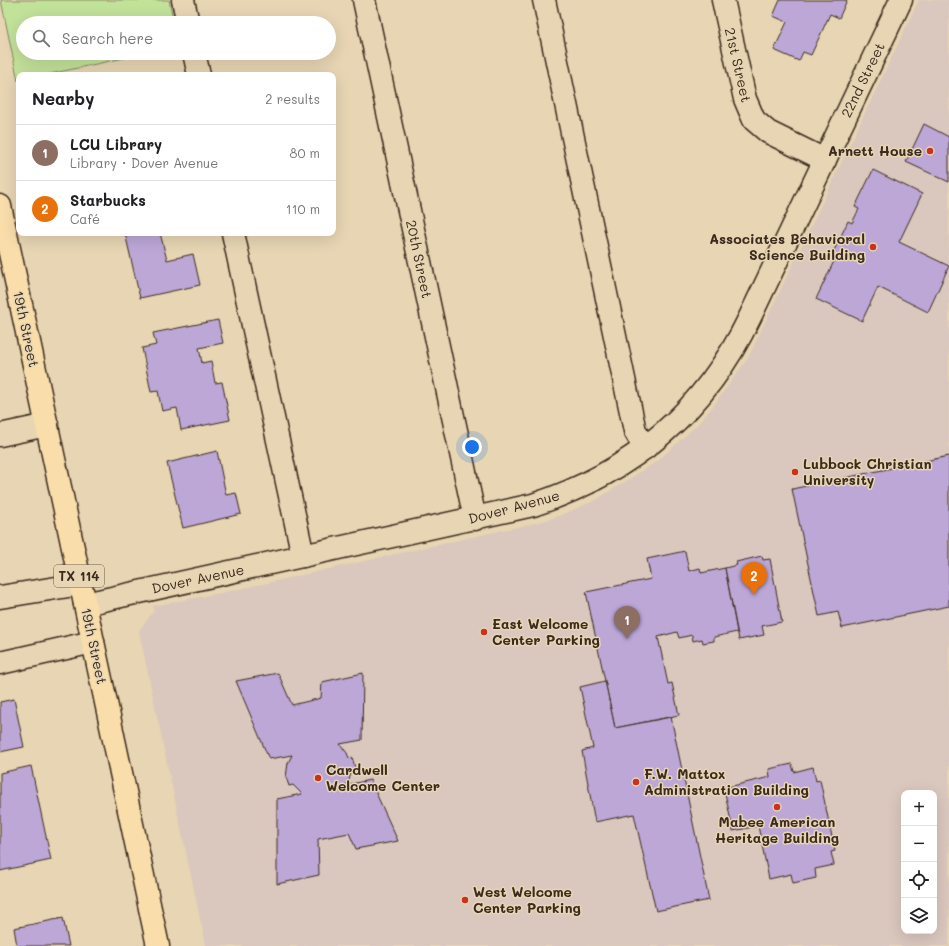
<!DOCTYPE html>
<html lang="en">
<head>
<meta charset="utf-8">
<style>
  body { margin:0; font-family:Mali,sans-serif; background:#f6f6f6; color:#202124 }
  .controls { position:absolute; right:12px; bottom:12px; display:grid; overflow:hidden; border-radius:8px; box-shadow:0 4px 16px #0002 }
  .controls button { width:36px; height:36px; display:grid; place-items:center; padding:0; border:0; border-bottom:1px solid #e0e0e0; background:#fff; color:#202124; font:20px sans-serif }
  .you { position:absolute; left:472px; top:447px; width:14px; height:14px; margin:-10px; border:3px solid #fff; border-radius:50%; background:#1a73e8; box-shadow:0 0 0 6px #1a73e833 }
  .badge { display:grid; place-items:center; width:26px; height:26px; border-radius:50%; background:#c8321e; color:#fff; font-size:13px; font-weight:700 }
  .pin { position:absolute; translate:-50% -33px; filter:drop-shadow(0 1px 2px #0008) }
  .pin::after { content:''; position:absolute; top:21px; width:14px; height:12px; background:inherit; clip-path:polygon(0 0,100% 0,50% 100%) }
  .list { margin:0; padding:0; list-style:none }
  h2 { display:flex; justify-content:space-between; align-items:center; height:52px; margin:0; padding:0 16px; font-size:17px }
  h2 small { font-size:13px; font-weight:400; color:#757577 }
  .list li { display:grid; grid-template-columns:26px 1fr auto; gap:12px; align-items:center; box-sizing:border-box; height:56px; padding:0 16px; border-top:1px solid #e0e0e0 }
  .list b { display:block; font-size:15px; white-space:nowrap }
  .list p { margin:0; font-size:13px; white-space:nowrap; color:#757577 }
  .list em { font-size:13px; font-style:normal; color:#757577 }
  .icon { flex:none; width:22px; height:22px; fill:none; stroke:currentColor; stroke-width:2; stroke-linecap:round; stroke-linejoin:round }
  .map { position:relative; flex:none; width:949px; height:946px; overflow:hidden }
  .search { position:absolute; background:#fff; box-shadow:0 4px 16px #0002; left:16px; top:16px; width:320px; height:44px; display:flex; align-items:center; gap:10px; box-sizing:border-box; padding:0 14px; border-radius:22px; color:#757577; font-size:15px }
  .panel { position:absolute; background:#fff; box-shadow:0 4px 16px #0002; left:16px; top:72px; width:320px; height:164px; border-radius:8px }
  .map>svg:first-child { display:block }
  .built { fill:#dac7be; fill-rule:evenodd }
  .green { fill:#c2e199; stroke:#7e865c }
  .building { fill:#bca7d7; stroke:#3b2a1e }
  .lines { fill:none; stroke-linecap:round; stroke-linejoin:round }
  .minor-casing { stroke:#3b2a1e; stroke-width:25 }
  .major-casing { stroke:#3b2a1e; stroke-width:25 }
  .minor { stroke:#e7d5b3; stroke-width:22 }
  .major { stroke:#f9deab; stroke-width:22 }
  .poi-dot { fill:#c8321e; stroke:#e7d5b3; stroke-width:1.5 }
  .labels { text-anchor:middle; stroke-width:3; stroke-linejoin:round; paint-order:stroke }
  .shield { fill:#e7d5b3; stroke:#6f5d4b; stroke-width:1 }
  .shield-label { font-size:13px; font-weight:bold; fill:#3b2a1e }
  .street-label { font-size:14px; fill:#3b2a1e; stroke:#e7d5b3 }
  .poi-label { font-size:14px; font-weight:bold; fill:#3b2a1e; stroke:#e7d5b3; text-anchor:start }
</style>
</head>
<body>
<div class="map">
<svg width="949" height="946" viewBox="0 0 949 946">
  <rect width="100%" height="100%" fill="#e7d5b3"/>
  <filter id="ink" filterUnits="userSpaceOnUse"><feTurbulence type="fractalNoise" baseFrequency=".025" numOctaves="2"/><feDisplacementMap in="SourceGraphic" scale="8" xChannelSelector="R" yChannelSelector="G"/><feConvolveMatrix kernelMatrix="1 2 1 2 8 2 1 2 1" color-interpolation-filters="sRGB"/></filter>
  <g filter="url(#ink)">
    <path class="built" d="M919,0H949V946H206L139,631L154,611L153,606L231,591L540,522L559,516L596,500L659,460L699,423L714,405L748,358ZM904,793H934V931H904Z"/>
    <path class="green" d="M1,0H169L174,23H23V53H147L45,75H19L18,81Z"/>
    <g class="building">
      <path d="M780,0H847L839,18L830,14L811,55L803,52L799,61L774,50L787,22L773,16Z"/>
      <path d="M924,124L949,137V182L906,162Z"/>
      <path d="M873,170L922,194L899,242L949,266L928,312L878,287L862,321L816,299L835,259L831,257L848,221L852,223L859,209L855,207Z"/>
      <path d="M125,233H160L167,260L193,254L200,285L140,298Z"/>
      <path d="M218,320L223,343L199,348L202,363L211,361L215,383L222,382L230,420L181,430L177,408L162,411L158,391L151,392L142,348L156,345L153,333Z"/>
      <path d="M217,451L226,495L236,493L241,514L183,528L167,463Z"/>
      <path d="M949,456V606L842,628L838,612L819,616L792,489Z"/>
      <path d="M685,551L689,571L700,568L701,573L725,568L737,632L714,637V641L703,643L702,639L693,641L692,635L679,638L677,632L658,637L668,684L672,683L679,715L615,728L586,592L651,579L647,559Z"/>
      <path d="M762,556L763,560L770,559L782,622L762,626L764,635L739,640L725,568L737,565L736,562Z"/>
      <path d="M278,673L292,705L321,698L322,682L363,673L362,740L340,744L347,753L349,758L352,757L355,768V772L351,773L349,780L346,785L370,780L398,841L356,849L349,833L318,839L319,875L277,884V799L302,794L293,785L289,786L286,777L288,763L292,755L269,759L236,681Z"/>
      <path d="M605,681L615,728L671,717L709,900L656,911L634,814L595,822L582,751L593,748L580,687Z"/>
      <path d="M14,699L24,747L0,752V702Z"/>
      <path d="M792,764L794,772L813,767L816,781L820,780L835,851L831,852L834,865L815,869L816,878L793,883L791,874L769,879L758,826L733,831L724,788L770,777L769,769Z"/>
      <path d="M31,766L51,860L0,871V773Z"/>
      <path d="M63,918L69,946H17L14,928Z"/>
    </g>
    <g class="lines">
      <defs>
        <g id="minor">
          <path d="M183,0L188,23"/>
          <path d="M364,0L475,519"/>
          <path d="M544,0L635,431L645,448"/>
          <path d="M723,0L745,99L754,120L768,132L825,160"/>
          <path d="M194,53L199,75"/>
          <path d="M233,233L303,556"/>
          <path d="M0,435L47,425"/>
          <path d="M0,597L81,584"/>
          <path d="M85,604L533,505C631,473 705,411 750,317L901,0"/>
          <path d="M0,663L93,642"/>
        </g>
        <path id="major" d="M0,206L158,946"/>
      </defs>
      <use href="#minor" class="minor-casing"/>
      <use href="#major" class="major-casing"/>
      <use href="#minor" class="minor"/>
      <use href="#major" class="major"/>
    </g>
  </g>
  <g class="poi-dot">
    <circle cx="930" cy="151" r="4"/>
    <circle cx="873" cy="247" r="4"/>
    <circle cx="795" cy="472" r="4"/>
    <circle cx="484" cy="632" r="4"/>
    <circle cx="318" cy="778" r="4"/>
    <circle cx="636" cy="782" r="4"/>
    <circle cx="777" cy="807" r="4"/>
    <circle cx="465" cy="900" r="4"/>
  </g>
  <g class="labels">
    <rect class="shield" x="54" y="565" width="50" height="22" rx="3"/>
    <g class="shield-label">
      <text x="79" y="581">TX 114</text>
    </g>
    <g class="street-label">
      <text transform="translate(738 65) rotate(77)" y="5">21st Street</text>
      <text transform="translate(863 80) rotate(-64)" y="5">22nd Street</text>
      <text transform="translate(419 259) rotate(78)" y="5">20th Street</text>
      <text transform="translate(26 329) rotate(78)" y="5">19th Street</text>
      <text transform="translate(514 507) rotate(-15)" y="5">Dover Avenue</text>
      <text transform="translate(198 579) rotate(-12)" y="5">Dover Avenue</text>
      <text transform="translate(94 646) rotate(78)" y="5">19th Street</text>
    </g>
    <g class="poi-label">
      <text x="922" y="156" text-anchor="end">Arnett House</text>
      <text x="865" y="244" text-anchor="end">Associates Behavioral<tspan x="865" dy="16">Science Building</tspan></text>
      <text x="803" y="469">Lubbock Christian<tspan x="803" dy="16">University</tspan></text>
      <text x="492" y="629">East Welcome<tspan x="492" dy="16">Center Parking</tspan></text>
      <text x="326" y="775">Cardwell<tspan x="326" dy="16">Welcome Center</tspan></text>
      <text x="644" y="779">F.W. Mattox<tspan x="644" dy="16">Administration Building</tspan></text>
      <text x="777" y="827" text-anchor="middle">Mabee American<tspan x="777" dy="16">Heritage Building</tspan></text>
      <text x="473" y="897">West Welcome<tspan x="473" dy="16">Center Parking</tspan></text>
    </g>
  </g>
</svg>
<div class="controls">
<button>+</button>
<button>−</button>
<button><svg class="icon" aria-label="locate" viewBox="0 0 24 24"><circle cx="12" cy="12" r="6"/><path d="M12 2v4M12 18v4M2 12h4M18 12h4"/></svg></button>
<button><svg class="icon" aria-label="layers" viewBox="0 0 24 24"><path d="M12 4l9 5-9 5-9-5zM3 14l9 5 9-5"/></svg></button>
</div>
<div class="you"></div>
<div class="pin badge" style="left:627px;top:639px;background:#8d6e63">1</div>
<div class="pin badge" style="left:754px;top:595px;background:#e8710a">2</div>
<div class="search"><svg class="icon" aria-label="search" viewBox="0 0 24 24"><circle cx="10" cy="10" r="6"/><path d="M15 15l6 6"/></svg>Search here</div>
<section class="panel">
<h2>Nearby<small>2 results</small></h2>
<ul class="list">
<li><span class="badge" style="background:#8d6e63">1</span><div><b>LCU Library</b><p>Library · Dover Avenue</p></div><em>80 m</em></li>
<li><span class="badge" style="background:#e8710a">2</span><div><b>Starbucks</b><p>Café</p></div><em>110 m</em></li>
</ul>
</section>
</div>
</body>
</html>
